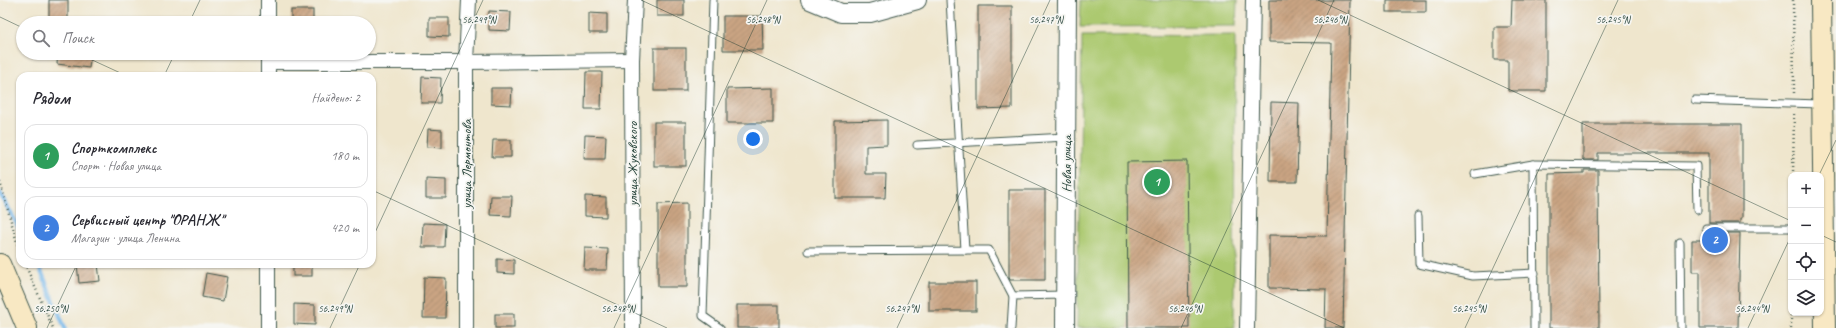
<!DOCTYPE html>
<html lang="ru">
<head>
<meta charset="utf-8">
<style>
  body { margin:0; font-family:Caveat,sans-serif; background:#f7f7f7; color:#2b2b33 }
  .controls { position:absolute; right:12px; bottom:12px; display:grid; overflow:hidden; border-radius:8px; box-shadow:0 1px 3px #0004 }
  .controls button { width:36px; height:36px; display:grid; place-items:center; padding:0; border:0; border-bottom:1px solid #e1e1e2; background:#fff; color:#2b2b33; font:20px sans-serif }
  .you { position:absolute; left:753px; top:139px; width:14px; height:14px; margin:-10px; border:3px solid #fff; border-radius:50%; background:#1a73e8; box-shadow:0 0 0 6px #1a73e833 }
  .badge { display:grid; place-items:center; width:26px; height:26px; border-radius:50%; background:#1a73e8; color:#fff; font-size:13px; font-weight:700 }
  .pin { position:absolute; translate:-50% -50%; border:2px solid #fff; box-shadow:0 1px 4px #0006 }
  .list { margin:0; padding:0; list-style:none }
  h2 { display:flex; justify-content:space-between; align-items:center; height:52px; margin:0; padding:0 16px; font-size:17px }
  h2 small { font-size:13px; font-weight:400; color:#7c7c81 }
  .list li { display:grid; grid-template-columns:26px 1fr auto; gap:12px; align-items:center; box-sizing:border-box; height:64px; margin:0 8px 8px; padding:0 8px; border:1px solid #e1e1e2; border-radius:12px }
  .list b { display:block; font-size:15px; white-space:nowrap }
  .list p { margin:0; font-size:13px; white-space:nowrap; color:#7c7c81 }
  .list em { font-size:13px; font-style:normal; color:#7c7c81 }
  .icon { flex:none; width:22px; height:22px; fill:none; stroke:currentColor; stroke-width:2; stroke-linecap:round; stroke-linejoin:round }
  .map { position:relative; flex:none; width:1836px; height:328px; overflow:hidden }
  .search { position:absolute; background:#fff; box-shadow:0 1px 3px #0004; left:16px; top:16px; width:360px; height:44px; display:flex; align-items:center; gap:10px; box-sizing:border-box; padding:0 14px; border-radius:22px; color:#7c7c81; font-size:15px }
  .panel { position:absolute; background:#fff; box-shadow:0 1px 3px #0004; left:16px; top:72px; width:360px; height:196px; border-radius:12px }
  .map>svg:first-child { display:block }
  .green { fill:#acc96f; stroke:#668352 }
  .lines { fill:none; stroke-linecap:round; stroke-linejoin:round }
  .stream { stroke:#74b7ea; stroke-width:4.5 }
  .building { fill:url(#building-hatch) }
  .service-casing { stroke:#3e564b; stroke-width:9 }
  .minor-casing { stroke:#3e564b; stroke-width:16 }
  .tertiary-casing { stroke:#3e564b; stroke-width:20 }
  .secondary-casing { stroke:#3e564b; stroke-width:22 }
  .path { stroke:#3e564b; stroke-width:2.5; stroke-dasharray:1 3; stroke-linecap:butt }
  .service { stroke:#fff; stroke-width:7 }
  .minor { stroke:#fff; stroke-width:14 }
  .tertiary { stroke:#fff; stroke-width:18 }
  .secondary { stroke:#f8e8c3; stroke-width:20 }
  .ticks { fill:none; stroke:#1f3d34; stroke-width:1; stroke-opacity:0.45 }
  .labels { text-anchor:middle; stroke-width:3.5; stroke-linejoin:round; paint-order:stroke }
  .street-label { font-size:14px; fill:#1f3d34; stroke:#f6f6f2 }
  .ticks-label { font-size:10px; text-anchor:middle; fill:#1f3d34; stroke:#f6f6f2; stroke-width:3.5; stroke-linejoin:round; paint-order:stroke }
</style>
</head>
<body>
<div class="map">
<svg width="1836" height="328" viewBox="0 0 1836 328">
  <defs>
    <pattern id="building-hatch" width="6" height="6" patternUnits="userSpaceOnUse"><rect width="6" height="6" fill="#caa483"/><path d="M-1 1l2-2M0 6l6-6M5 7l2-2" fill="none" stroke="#a3876c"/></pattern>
  </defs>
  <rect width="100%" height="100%" fill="#f6f6f2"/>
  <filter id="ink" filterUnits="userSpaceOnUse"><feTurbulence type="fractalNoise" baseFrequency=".025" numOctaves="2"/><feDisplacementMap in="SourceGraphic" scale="8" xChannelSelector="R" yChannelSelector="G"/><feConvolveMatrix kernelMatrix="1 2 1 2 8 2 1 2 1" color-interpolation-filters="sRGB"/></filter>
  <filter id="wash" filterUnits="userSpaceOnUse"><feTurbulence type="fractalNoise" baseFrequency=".012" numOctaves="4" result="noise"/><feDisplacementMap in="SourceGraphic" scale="16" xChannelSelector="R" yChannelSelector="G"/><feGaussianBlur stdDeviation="0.9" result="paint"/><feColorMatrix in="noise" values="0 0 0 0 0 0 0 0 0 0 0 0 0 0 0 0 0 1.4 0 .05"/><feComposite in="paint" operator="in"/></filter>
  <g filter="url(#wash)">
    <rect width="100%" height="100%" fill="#efe6cd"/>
    <g class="green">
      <path d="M1081,0H1237L1236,26L1080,27Z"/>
      <path d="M1235,35L1234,328H1077L1082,36Z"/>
    </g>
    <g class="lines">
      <g class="stream">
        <path d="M0,193L20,230"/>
        <path d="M38,264L65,328"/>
      </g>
    </g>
    <g id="blocks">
      <g class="building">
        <rect x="49" y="0" width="19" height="21"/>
        <rect x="657" y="0" width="27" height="16"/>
        <path d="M1269,0H1350L1343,328H1325L1326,289L1269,288V235L1327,236L1331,43L1269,42Z"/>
        <rect x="1387" y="0" width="39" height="12"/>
        <path d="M1512,0H1546V91H1508V60H1494V27H1511Z"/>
        <path d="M978,6H1012V108L978,109Z"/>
        <rect x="291" y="10" width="22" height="13"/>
        <path d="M489,11L511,12L510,31L489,30Z"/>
        <path d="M589,13L607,14V33H589Z"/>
        <path d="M723,16H762L763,50H723Z"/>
        <path d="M429,18H449V37L429,36Z"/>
        <rect x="654" y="48" width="32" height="43"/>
        <path d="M58,53H91L89,68L57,64Z"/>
        <path d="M586,72H602L601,109H585Z"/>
        <path d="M422,77L441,78L440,103H421Z"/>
        <path d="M491,88H512L511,105L491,104Z"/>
        <path d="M773,88V123H727V89Z"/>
        <path d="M1271,102L1299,103L1297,182H1270Z"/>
        <path d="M887,120V145L866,146V174H886L885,198H835V121Z"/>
        <rect x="654" y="122" width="32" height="44"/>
        <path d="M1583,124H1742V219H1740V223H1709V153H1598V160H1583Z"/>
        <path d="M428,129L442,130V148L427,147Z"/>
        <path d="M585,135L606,136L605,159H584Z"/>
        <path d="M493,140H511V157H492Z"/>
        <path d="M1187,161L1189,328H1128L1127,162Z"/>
        <path d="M1584,170H1598L1599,328H1549V174L1584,173Z"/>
        <path d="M426,179L446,180V198H426Z"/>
        <path d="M1009,190H1045V280H1010L1009,277Z"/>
        <path d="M491,196H512L511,216L490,215Z"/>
        <path d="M585,196L606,197V217L585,216Z"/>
        <path d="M687,203V287H658V204Z"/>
        <path d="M423,223L445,224L444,247H422Z"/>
        <path d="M1709,233H1740L1738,328H1700V272H1692V240H1709Z"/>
        <path d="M585,248L608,249L607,270H584Z"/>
        <path d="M497,259L514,260V274L497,273Z"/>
        <path d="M77,264H98L100,281L79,283Z"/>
        <rect x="293" y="264" width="19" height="12"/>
        <path d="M206,273L227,277L223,301L202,297Z"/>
        <path d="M424,277L446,278L445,318H423Z"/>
        <rect x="929" y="282" width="47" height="29"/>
        <path d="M294,304L315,305V325L294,324Z"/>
        <rect x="737" y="305" width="42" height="23"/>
        <rect x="495" y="314" width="19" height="14"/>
      </g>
    </g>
  </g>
  <g filter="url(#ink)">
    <use href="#blocks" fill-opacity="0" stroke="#3e564b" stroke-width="1"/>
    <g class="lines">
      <defs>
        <g id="service">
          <path d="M713,0L703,316L720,328"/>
          <path d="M1695,100L1820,104"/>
          <path d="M917,145L1066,137"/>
          <path d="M1533,164L1696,166L1697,210"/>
          <path d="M1475,174L1533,164L1534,328"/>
          <path d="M1418,216L1419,264L1473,276L1535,273"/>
          <path d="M1706,228H1791"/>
          <path d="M1680,243L1681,328"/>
          <path d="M965,250H989L1013,296"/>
          <path d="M808,251L965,250L950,0"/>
          <path d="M1011,328L1013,296L1065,295"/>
        </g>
        <g id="minor">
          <path d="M268,23V0"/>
          <path d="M268,62H466L632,60"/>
          <path d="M268,76V53"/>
          <path d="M268,328V264"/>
          <path d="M466,328V62L469,0"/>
          <path d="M633,328L632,60L635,0"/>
          <path d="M1247,328L1253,0"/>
        </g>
        <g id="tertiary">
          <path d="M810,0L841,13H870L917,0"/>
          <path d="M1065,328L1067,0"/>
        </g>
        <g id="secondary">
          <path d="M1821,0L1825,328"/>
          <path d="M0,264L27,328"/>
        </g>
      </defs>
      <use href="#service" class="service-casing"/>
      <use href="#minor" class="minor-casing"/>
      <use href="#tertiary" class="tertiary-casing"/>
      <use href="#secondary" class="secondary-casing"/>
      <g class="path">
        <path d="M1793,0L1794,93"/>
        <path d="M1793,175L1794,114"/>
        <path d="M0,182L20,253"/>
        <path d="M25,264L53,328"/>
        <path d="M1791,328V313"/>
      </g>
      <use href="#service" class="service"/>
      <use href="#minor" class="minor"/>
      <use href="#tertiary" class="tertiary"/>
      <use href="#secondary" class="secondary"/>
    </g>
  </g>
  <path class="ticks" d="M641,0L1344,328M1318,0L1791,221M0,17L23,28M189,23L200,0M77,53L127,76M164,76L175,53M1819,175L1836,140M372,190L667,328M1821,235L1836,242M372,239L483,0M47,328L77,264M330,328L360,264M614,328L767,0M897,328L1050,0M1181,328L1334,0M1465,328L1618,0M1748,328L1791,236"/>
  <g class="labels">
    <g class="street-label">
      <text transform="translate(466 164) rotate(-90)" y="5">улица Лермонтова</text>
      <text transform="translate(632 164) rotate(-90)" y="5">улица Жуковского</text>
      <text transform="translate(1066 164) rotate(-90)" y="5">Новая улица</text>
    </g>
  </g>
  <g class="ticks-label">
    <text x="479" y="23">56.249°N</text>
    <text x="763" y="23">56.248°N</text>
    <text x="1046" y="23">56.247°N</text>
    <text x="1330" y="23">56.246°N</text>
    <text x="1613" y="23">56.245°N</text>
    <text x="51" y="312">56.250°N</text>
    <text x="335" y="312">56.249°N</text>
    <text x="618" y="312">56.248°N</text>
    <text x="902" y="312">56.247°N</text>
    <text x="1185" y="312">56.246°N</text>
    <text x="1469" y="312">56.245°N</text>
    <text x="1752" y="312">56.244°N</text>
  </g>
</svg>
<div class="controls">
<button>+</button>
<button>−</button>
<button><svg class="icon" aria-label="locate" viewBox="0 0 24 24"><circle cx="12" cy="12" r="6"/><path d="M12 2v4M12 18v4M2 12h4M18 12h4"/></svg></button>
<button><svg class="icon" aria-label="layers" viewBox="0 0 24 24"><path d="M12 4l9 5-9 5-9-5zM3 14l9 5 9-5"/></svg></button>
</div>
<div class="you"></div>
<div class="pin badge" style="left:1157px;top:182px;background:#2e9e5b">1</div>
<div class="pin badge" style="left:1715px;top:240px;background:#3f7fe0">2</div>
<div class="search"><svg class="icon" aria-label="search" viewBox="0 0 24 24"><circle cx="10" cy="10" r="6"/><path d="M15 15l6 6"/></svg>Поиск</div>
<section class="panel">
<h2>Рядом<small>Найдено: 2</small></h2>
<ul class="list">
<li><span class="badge" style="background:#2e9e5b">1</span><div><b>Спорткомплекс</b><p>Спорт · Новая улица</p></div><em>180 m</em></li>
<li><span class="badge" style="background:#3f7fe0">2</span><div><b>Сервисный центр &quot;ОРАНЖ&quot;</b><p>Магазин · улица Ленина</p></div><em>420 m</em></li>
</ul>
</section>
</div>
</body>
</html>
